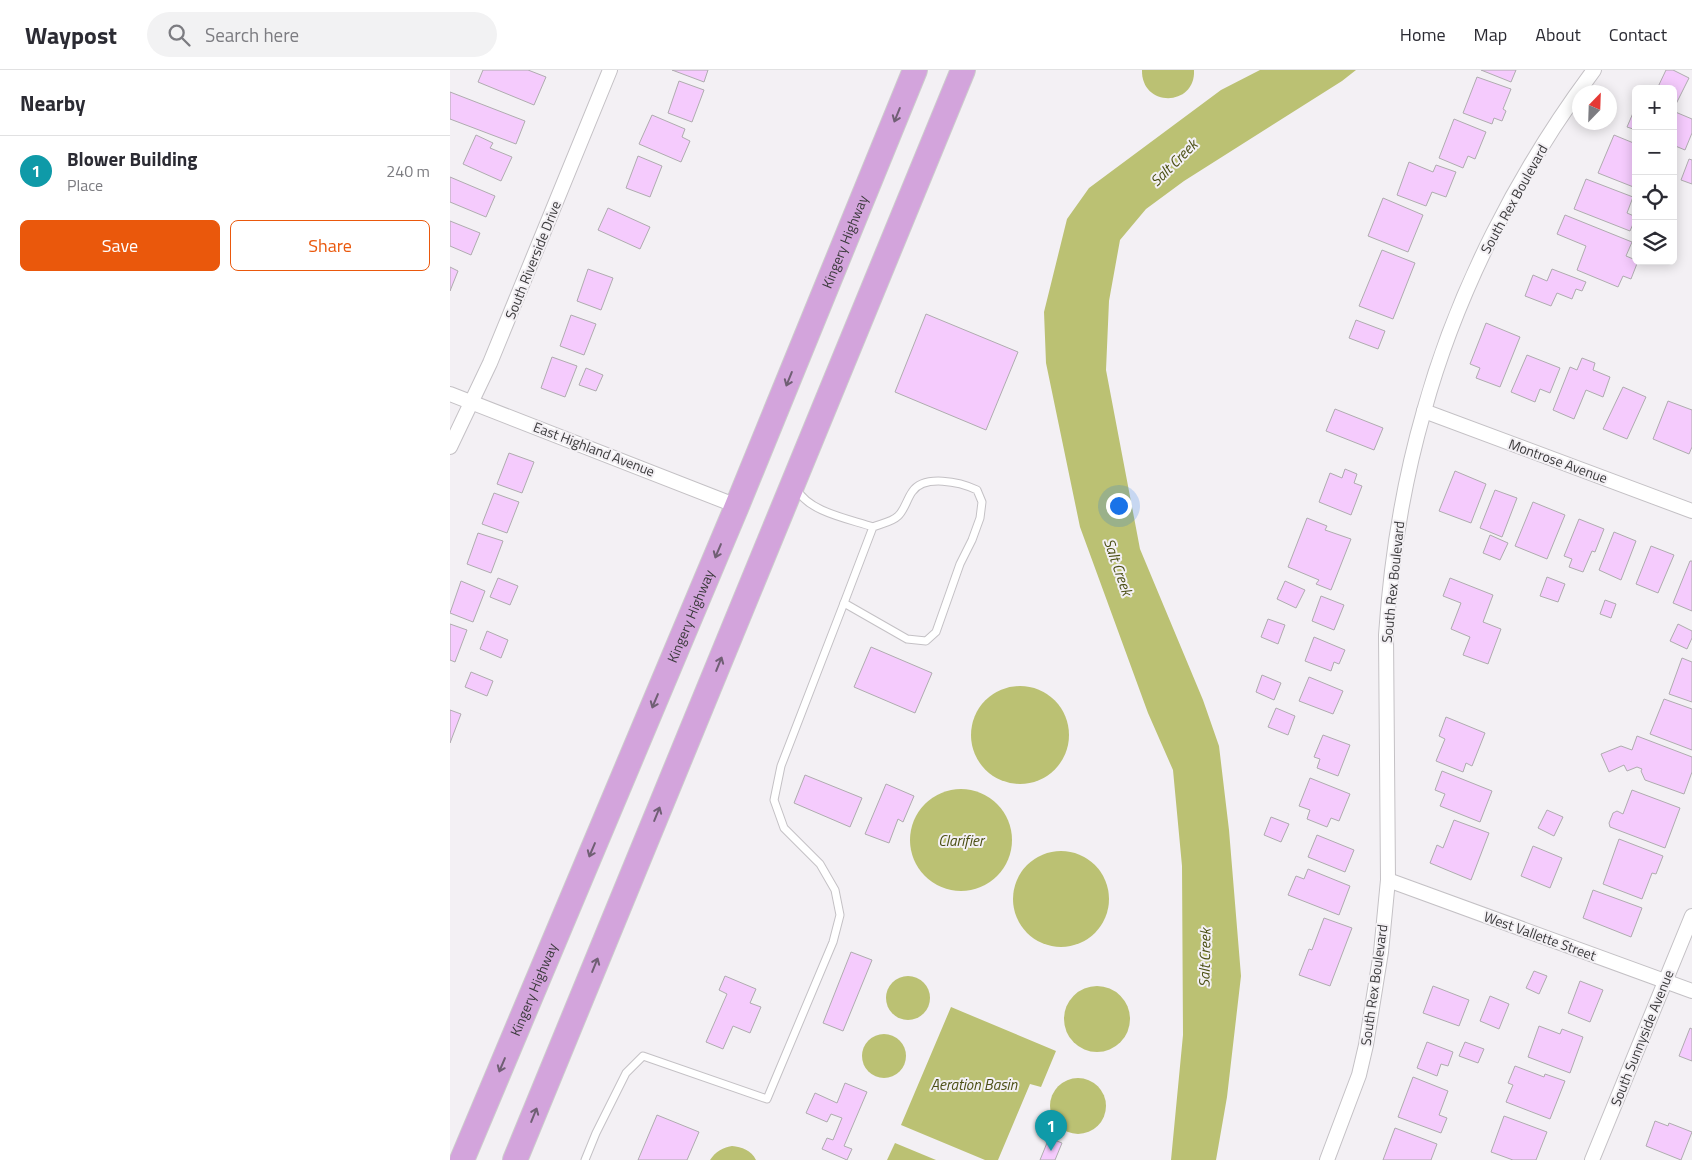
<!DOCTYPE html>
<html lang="en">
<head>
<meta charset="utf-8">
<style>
  body { margin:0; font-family:"Titillium Web",sans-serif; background:#f2f2f3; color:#2b2b33 }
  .controls { position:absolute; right:15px; top:15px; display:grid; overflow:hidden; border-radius:8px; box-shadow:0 2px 12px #0003 }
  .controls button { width:45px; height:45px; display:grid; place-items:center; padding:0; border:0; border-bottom:1px solid #e1e1e2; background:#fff; color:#2b2b33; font:25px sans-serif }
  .compass { position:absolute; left:1122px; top:15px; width:45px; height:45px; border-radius:50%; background:#fff; box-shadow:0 2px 12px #0003; rotate:23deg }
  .you { position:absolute; left:668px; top:435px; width:18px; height:18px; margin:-12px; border:4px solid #fff; border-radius:50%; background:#1a73e8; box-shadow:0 0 0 8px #1a73e833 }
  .badge { display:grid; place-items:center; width:32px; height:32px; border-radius:50%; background:#ea580c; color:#fff; font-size:16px; font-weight:700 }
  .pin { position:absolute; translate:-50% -41px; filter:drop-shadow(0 1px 2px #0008) }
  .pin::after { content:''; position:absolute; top:26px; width:18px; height:15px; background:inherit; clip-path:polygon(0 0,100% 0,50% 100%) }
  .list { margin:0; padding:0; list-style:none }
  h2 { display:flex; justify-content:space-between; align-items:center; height:65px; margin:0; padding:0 20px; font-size:21px }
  h2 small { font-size:16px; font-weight:400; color:#7c7c81 }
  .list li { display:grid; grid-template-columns:32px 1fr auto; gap:15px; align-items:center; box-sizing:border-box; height:70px; padding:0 20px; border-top:1px solid #e1e1e2 }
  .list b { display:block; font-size:19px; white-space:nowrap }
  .list p { margin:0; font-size:16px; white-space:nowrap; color:#7c7c81 }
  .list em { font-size:16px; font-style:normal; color:#7c7c81 }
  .actions { display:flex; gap:10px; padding:15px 20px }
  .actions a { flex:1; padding:11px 0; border:1px solid #ea580c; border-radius:8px; text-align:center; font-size:18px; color:#ea580c }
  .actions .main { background:#ea580c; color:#fff }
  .icon { flex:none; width:28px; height:28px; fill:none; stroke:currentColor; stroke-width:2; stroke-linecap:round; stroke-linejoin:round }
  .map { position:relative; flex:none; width:1242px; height:1090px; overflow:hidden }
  header { display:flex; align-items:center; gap:30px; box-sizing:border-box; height:70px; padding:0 25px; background:#fff; border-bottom:1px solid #e1e1e2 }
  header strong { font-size:24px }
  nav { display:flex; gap:28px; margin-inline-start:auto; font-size:18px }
  .search { width:350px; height:45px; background:#f2f2f3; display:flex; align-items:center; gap:12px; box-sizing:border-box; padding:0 18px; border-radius:28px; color:#7c7c81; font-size:19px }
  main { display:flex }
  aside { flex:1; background:#fff }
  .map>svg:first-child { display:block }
  .water { fill:#bbc173 }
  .building { fill:#f5cbfd; stroke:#afacaf }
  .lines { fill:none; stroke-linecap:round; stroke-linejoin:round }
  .service-casing { stroke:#c4c1c5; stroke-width:9 }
  .minor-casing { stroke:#c4c1c5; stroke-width:16 }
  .trunk-casing { stroke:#ccc; stroke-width:26 }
  .service { stroke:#fff; stroke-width:7 }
  .minor { stroke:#fff; stroke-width:14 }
  .trunk { stroke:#d3a4dc; stroke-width:24 }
  .oneway { stroke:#705f74 }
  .labels { text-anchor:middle; stroke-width:4; stroke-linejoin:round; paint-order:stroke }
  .street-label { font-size:14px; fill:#3b3a3c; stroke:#f3f0f4 }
  .water-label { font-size:15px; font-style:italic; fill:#4a4e13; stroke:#f3f0f4 }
</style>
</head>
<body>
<header>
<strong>Waypost</strong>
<div class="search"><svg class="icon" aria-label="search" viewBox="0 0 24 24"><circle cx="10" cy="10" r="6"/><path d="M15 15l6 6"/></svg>Search here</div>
<nav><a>Home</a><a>Map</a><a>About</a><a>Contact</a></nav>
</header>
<main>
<aside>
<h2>Nearby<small></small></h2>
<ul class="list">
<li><span class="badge" style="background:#0f9aa8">1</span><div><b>Blower Building</b><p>Place</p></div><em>240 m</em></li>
</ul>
<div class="actions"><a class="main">Save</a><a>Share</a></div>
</aside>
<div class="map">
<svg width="1242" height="1090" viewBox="0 0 1242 1090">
  <rect width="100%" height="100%" fill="#f3f0f4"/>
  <g class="water">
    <path d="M692,0H744C746,37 691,38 692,0Z"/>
    <path d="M810,0H906L892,11L734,111L696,139L670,170L659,231L656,300L690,479L753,630L769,676L779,760L791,906L777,1027L766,1090H721L733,965L732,796L723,700L698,643L630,457L596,293L594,242L617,149L639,118L771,20Z"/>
    <circle cx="570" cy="665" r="49"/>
    <circle cx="511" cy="770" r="51"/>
    <circle cx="611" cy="829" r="48"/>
    <circle cx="458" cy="928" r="22"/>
    <circle cx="647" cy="949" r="33"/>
    <path d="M501,937L606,981L591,1017L580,1014L548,1090H535L451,1055Z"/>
    <circle cx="434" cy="986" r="22"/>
    <circle cx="628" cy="1036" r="28"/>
    <path d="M445,1073L486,1090H437Z"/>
    <path d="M282,1076C292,1077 301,1080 306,1090H260C266,1081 272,1078 282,1076Z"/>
  </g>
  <g class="building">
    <path d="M33,0H78L96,7L84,35L28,12Z"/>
    <path d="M222,0H258L254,12Z"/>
    <path d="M1031,0H1066L1061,12Z"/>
    <path d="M1216,0H1223L1239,8L1226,34L1223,32V19H1207Z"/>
    <path d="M1027,7L1061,19L1053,39L1056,41L1052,51L1044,48L1042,54L1013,43Z"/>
    <path d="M229,11L254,20L242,52L218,43Z"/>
    <path d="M0,22L75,51L66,74L0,49Z"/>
    <path d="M1186,36V60L1177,57Z"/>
    <path d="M1223,41L1242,49V63L1235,80L1223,75Z"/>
    <path d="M202,45L235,59L232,67L240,71L231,92L189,74Z"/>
    <path d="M1004,49L1036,62L1025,89L1018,86L1013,98L989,88Z"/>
    <path d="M26,65L43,73L40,78L62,87L51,111L13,94Z"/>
    <path d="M1164,65L1186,74V118L1148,103Z"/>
    <path d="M188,86L212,96L200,127L176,118Z"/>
    <path d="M1239,89L1242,90V114L1231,110Z"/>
    <path d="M959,92L983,102L986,95L1006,102L996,127L982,122L976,136L947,125Z"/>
    <path d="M0,107L45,126L36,147L0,132Z"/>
    <path d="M1136,109L1183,127L1177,143L1186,147L1180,161L1124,139Z"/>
    <path d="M933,128L973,145L958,182L918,166Z"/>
    <path d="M158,138L200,157L190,179L148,160Z"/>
    <path d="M1115,145L1182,172L1176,186L1188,191L1181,209L1173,206L1168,217L1127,200L1136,176L1107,164Z"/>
    <path d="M0,151L30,163L21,185L0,176Z"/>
    <path d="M932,180L965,193L943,249L909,236Z"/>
    <path d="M0,197L8,201L0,221Z"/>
    <path d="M138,199L163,208L151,240L127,231Z"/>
    <path d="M1102,199L1136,212L1132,221L1126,219L1122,229L1107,223L1101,236L1075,226L1083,205L1097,211Z"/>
    <path d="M476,244L568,282L536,360L445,322Z"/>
    <path d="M121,245L146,254L134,285L110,276Z"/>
    <path d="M906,250L935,261L928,279L899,268Z"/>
    <path d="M1036,253L1070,267L1050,317L1026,308L1030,298L1020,294Z"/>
    <path d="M1077,285L1110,298L1100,323L1090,319L1085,332L1061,322Z"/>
    <path d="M102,287L127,296L115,327L91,318Z"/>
    <path d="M1132,288L1145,293L1143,300L1160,307L1153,327L1136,320L1124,349L1103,340L1120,297L1127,300Z"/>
    <path d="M136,298L153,305L146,321L129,315Z"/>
    <path d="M1173,317L1196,327L1177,369L1153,359Z"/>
    <path d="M1218,331L1242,340V377L1239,384L1203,369Z"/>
    <path d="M885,339L933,358L924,380L876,361Z"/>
    <path d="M59,383L84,392L72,423L47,414Z"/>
    <path d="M895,399L907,404L904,413L912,416L901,445L869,432L880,403L892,408Z"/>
    <path d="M1005,401L1036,414L1021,453L989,441Z"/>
    <path d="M1045,420L1067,428L1052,467L1030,458Z"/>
    <path d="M44,423L69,432L57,463L32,454Z"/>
    <path d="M1083,432L1115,445L1097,489L1065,476Z"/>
    <path d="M857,448L877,456L875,460L901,469L881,520L866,514L869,510L838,497Z"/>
    <path d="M1129,449L1154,459L1145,482L1142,481L1133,502L1119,497L1122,489L1114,486Z"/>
    <path d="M1164,462L1186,471L1171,510L1149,500Z"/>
    <path d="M28,463L53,471L41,503L17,494Z"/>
    <path d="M1040,465L1058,473L1050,490L1033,483Z"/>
    <path d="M1201,476L1224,485L1208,523L1186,514Z"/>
    <path d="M1240,491H1242V541L1223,533Z"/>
    <path d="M1097,507L1115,514L1108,532L1090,526Z"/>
    <path d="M48,508L68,516L60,535L40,527Z"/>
    <path d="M1000,508L1043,525L1033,552L1051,559L1038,594L1013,585L1020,567L1001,559L1011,533L993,526Z"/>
    <path d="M11,511L35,521L23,552L0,543Z"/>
    <path d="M835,511L855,520L846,538L827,529Z"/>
    <path d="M871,526L894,535L884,560L862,551Z"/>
    <path d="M1155,530L1166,534L1161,548L1150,544Z"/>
    <path d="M818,549L835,555L828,574L811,567Z"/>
    <path d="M0,554L17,560L5,592L0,590Z"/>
    <path d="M1228,554L1242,561V568L1237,579L1220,571Z"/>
    <path d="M37,561L58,570L51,588L30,579Z"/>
    <path d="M864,567L895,580L889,594L884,592L881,601L855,591Z"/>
    <path d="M421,577L482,603L465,643L404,617Z"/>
    <path d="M1232,588L1242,592V632L1219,624Z"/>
    <path d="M21,602L43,611L37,626L15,617Z"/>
    <path d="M812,605L831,613L824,630L806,622Z"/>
    <path d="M859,607L893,621L883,644L849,631Z"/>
    <path d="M1214,629L1242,639V680L1200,664Z"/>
    <path d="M826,638L845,646L838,665L818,657Z"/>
    <path d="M0,640L11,644L0,673Z"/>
    <path d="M996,647L1035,663L1022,696L1016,693L1013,702L986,691L995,669L989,666Z"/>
    <path d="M873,665L900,675L888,706L867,698L870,689L864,687Z"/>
    <path d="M1187,666L1242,687V702L1234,724L1195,710L1191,701L1192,699L1187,697L1177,701L1174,695L1159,702L1151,684L1171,676L1182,680Z"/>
    <path d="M992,701L1042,721L1030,752L990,736L995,724L985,720Z"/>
    <path d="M355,705L412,728L400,757L344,733Z"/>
    <path d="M860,708L900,724L889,751L881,748L877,757L857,749L860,740L849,736Z"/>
    <path d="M436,714L464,726L453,752L448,749L439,773L415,764Z"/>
    <path d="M1182,720L1230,738L1215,778L1160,757L1159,753L1163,743L1167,741L1173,744Z"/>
    <path d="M1097,740L1113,747L1104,766L1088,758Z"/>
    <path d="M821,747L839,754L831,772L814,765Z"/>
    <path d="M1004,750L1039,763L1021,810L980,793L987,775L993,778Z"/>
    <path d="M867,765L904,780L895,802L858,787Z"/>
    <path d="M1169,769L1213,786L1206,804L1202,803L1192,829L1153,814Z"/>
    <path d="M1083,776L1112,788L1100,818L1071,806Z"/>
    <path d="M858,799L900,816L889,845L838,825L846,806L854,809Z"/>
    <path d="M1143,820L1192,838L1181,867L1133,848Z"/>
    <path d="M874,848L902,858L880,916L849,905L859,879L862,880Z"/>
    <path d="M401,882L422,890L393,961L373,953Z"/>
    <path d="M1084,901L1097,906L1089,924L1076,918Z"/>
    <path d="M275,906L306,919L300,933L311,937L300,963L283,956L273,979L256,972L277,924L269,920Z"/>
    <path d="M1130,911L1153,920L1140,952L1118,943Z"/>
    <path d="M983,916L1019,930L1009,956L973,943Z"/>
    <path d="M1040,926L1059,934L1049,959L1030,951Z"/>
    <path d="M1089,956L1110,964L1112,959L1133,967L1120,1003L1078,987Z"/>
    <path d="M1240,958L1242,959V991L1229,986Z"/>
    <path d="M977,972L1003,982L998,996L991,994L987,1006L967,998Z"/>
    <path d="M1015,972L1034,979L1028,993L1009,986Z"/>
    <path d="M1065,996L1094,1007L1095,1004L1115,1011L1100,1049L1056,1032L1063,1015L1058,1013Z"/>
    <path d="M963,1007L998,1021L989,1045L997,1048L991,1063L948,1047Z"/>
    <path d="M395,1013L417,1022L394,1076L402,1079L397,1090L372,1079L377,1068L383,1070L392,1048L381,1044L377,1052L356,1043L365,1023L387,1033Z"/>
    <path d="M207,1045L249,1062L237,1090H188Z"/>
    <path d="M1054,1046L1097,1062L1086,1090H1063L1041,1082Z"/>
    <path d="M1205,1051L1218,1056L1219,1053L1242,1062L1231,1090L1196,1076Z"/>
    <path d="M945,1058L987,1074L981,1090H933Z"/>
    <path d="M599,1068L612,1073L605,1090H590Z"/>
  </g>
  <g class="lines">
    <defs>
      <g id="service">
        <path d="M347,419C358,442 400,449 423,457C430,454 442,452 448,446C454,441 457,429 462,422C474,404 510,412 527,420L532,432L530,448L522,470L510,494L486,562L476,571L457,569L394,533L423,457"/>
        <path d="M135,1090L146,1063L176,1003L193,986L317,1029L383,872L390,845L385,820L370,794L334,758L324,730L331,696L394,533"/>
      </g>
      <g id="minor">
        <path d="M0,324L287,436"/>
        <path d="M974,341L1242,441"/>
        <path d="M0,377L40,293L160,0"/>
        <path d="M938,810L1242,921"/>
        <path d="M877,1090L909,1005L916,975L931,882L938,810L936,565C941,490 953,414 974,341C1007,221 1069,100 1144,0"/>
        <path d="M1142,1090L1242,846"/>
      </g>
      <g id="trunk">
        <path id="s1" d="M12,1090L287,436L465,0"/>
        <path d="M65,1090L513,0"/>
      </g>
    </defs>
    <use href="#service" class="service-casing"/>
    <use href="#minor" class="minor-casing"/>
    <use href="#trunk" class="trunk-casing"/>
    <use href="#service" class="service"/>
    <use href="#minor" class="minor"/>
    <use href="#trunk" class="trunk"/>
  </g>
  <defs><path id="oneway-shaft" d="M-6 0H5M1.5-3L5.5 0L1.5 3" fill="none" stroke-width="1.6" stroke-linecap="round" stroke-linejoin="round" transform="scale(1.25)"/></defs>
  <g class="oneway">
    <use href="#oneway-shaft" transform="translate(447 45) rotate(112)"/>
    <use href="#oneway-shaft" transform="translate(339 309) rotate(112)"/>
    <use href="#oneway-shaft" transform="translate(268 481) rotate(113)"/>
    <use href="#oneway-shaft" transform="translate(269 594) rotate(-68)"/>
    <use href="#oneway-shaft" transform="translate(205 631) rotate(113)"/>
    <use href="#oneway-shaft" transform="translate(207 744) rotate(-68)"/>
    <use href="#oneway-shaft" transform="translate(142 780) rotate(113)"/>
    <use href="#oneway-shaft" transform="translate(145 895) rotate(-68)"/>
    <use href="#oneway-shaft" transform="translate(52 995) rotate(113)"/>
    <use href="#oneway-shaft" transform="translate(84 1045) rotate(-68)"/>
  </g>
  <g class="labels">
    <g class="street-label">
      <text transform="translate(1064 129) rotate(-61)" y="5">South Rex Boulevard</text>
      <text dy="5" stroke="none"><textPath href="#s1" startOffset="995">Kingery Highway</textPath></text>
      <text transform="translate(83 190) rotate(-68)" y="5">South Riverside Drive</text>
      <text transform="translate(144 379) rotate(21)" y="5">East Highland Avenue</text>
      <text transform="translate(1108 391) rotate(20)" y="5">Montrose Avenue</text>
      <text transform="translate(943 512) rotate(-84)" y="5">South Rex Boulevard</text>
      <text dy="5" stroke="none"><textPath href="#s1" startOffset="590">Kingery Highway</textPath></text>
      <text transform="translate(1090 866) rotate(20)" y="5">West Vallette Street</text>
      <text transform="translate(924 915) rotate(-82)" y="5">South Rex Boulevard</text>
      <text dy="5" stroke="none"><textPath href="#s1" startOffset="185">Kingery Highway</textPath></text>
      <text transform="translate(1192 968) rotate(-68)" y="5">South Sunnyside Avenue</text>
    </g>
    <g class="water-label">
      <text transform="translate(724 93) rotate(-45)" y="5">Salt Creek</text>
      <text transform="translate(668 497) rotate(71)" y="5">Salt Creek</text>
      <text x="511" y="776">Clarifier</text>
      <text transform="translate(755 888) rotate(-89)" y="5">Salt Creek</text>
      <text x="524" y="1020">Aeration Basin</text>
    </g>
  </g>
</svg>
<div class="controls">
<button>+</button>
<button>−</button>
<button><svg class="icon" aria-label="locate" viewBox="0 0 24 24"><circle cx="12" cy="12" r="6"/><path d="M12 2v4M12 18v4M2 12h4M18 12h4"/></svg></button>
<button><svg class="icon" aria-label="layers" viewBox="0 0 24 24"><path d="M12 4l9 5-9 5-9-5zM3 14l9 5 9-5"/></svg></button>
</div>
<svg class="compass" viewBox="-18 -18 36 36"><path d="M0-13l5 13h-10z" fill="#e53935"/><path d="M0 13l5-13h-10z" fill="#7c7c81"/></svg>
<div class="you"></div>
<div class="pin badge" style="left:601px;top:1081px;background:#0f9aa8">1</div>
</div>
</main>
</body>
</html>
